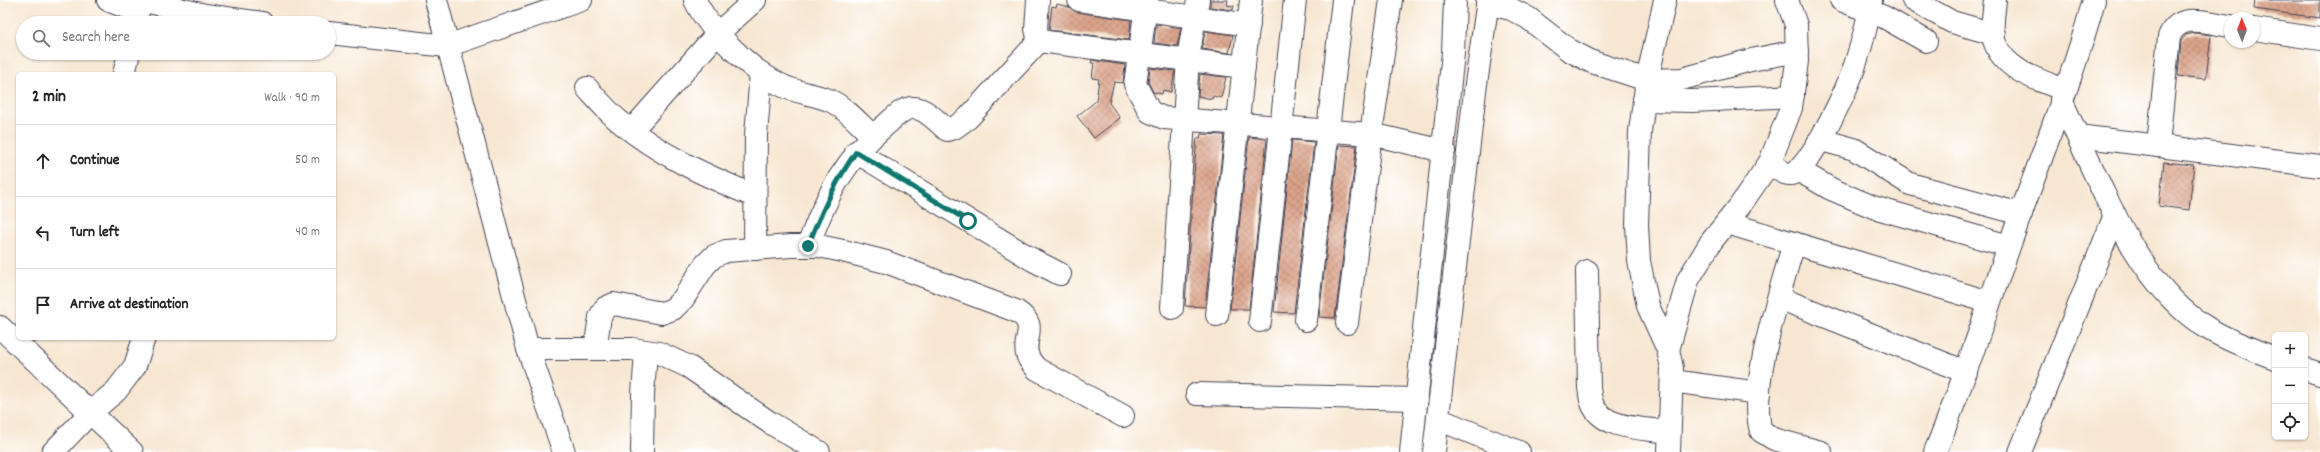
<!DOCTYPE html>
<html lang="en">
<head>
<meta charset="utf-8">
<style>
  body { margin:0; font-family:Dekko,sans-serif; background:#f2f2f2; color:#222 }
  .controls { position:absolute; right:12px; bottom:12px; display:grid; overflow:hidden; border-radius:6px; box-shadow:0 1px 3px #0004 }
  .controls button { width:36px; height:36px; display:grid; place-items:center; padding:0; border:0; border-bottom:1px solid #e0e0e0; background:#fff; color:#222; font:20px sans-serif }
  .compass { position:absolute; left:2224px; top:12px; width:36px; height:36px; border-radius:50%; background:#fff; box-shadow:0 1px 3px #0004; rotate:359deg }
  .stop { position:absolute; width:12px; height:12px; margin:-9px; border:3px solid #0f766e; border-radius:50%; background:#fff }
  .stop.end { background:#0f766e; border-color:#fff; box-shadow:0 1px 4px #0008 }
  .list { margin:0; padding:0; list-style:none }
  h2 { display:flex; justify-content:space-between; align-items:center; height:52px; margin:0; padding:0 16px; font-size:17px }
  h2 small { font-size:13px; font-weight:400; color:#767676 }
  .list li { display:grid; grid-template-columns:26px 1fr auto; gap:12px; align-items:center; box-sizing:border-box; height:72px; padding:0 16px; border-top:1px solid #e0e0e0 }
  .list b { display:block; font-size:15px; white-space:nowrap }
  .list em { font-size:13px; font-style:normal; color:#767676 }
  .icon { flex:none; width:22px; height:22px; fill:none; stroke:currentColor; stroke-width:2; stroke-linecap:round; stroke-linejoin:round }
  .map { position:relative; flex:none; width:2320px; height:452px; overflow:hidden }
  .search { position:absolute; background:#fff; box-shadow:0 1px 3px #0004; left:16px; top:16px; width:320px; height:44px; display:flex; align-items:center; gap:10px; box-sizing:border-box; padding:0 14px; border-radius:22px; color:#767676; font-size:15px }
  .panel { position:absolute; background:#fff; box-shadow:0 1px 3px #0004; left:16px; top:72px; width:320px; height:268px; border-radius:6px }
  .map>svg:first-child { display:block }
  .building { fill:url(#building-cross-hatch) }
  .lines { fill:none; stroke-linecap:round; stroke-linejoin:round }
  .street-casing { stroke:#424052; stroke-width:24 }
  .street { stroke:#fff; stroke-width:22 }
  .route { stroke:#0f766e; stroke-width:5 }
</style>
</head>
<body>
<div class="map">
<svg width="2320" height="452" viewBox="0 0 2320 452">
  <defs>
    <pattern id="building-cross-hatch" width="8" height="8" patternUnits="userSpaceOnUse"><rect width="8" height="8" fill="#dda58c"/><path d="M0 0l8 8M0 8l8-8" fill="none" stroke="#b38674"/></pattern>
  </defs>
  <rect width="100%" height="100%" fill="#fff"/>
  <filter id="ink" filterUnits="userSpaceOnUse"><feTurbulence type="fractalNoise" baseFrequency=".025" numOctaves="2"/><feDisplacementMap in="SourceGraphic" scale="8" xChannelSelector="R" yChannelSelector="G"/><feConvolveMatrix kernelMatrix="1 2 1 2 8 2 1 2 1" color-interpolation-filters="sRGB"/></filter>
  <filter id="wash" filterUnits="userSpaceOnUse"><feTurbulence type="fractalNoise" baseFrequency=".012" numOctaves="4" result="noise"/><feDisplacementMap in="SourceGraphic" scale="16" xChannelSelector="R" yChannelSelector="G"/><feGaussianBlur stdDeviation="0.9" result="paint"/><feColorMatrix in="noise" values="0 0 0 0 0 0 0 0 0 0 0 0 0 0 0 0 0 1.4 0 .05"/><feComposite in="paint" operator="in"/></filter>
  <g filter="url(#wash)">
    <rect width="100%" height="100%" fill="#f7e7d2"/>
    <g id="blocks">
      <g class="building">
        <path d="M1210,0H1228L1227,5L1234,6L1233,10L1210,7Z"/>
        <path d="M2255,0H2320V18L2254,9Z"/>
        <path d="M1057,4L1069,7L1077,12L1131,20L1129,40L1049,30L1052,6L1056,7Z"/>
        <path d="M1156,24L1181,28L1177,46L1154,43Z"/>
        <path d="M1205,31L1233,35L1229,53L1202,49Z"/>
        <path d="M2195,33L2211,35L2206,79L2178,76L2181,41L2186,35Z"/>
        <path d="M1092,60L1125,65L1123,83L1114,82L1109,103L1120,118L1094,138L1077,116L1096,101L1099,79L1092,78L1094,63H1091Z"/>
        <path d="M1150,68L1175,71L1171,92L1163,90L1162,94L1153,92L1148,82Z"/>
        <path d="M1200,74L1226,77L1221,98L1213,96L1212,99L1198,96Z"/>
        <path d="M1201,134L1224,135L1205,307L1185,306L1195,160L1197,138H1200Z"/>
        <path d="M1249,137L1267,139L1249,309H1230Z"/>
        <path d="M1292,140L1314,142L1294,313L1274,312Z"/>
        <path d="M1339,145L1357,146L1335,318L1319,317Z"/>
        <path d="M2164,162L2194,165L2189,210L2159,206Z"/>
      </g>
    </g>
  </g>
  <g filter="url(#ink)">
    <use href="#blocks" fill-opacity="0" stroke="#424052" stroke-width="1"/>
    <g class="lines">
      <defs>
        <g id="street">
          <path d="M108,0L138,12"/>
          <path d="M141,0L205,15L262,23"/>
          <path d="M436,0L528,349L564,452"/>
          <path d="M695,0C709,30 751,71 781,85C796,93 815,94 831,101C846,108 860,125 873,136"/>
          <path d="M1038,0L1036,29L1039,41L1244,67"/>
          <path d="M1079,0L1249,25"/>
          <path d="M1147,0L1135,84L1150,112L1164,118L1371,134L1444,151"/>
          <path d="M1665,0L1647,80L1640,131L1637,225L1639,261L1648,306L1668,350L1672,368L1669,452"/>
          <path d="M1841,0L1884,17L1926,41"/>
          <path d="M1913,0L1952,22L1994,34"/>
          <path d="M1995,0C1994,12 1990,32 1995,43C2006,72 2040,80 2065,90"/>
          <path d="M1487,3L1511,9L1528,18L1569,50L1592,62L1647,80L1682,79L1751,60L1797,51"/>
          <path d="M2254,29L2320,39"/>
          <path d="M329,33L447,46L581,0"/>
          <path d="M124,74L129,53"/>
          <path d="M587,88C597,99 607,111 619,121C659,155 707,176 754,196"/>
          <path d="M1644,100L1693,101L1793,96"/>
          <path d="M2061,100C2096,173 2136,287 2209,329C2229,341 2253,350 2275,358"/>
          <path d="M632,130L717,34L755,0"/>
          <path d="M2078,136L2320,166"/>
          <path d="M1821,140L1854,149L1910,184L2021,214"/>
          <path d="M2158,145L2169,37C2179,11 2208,23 2230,26"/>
          <path d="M856,152L1033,260L1060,274"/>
          <path d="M1770,162C1776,168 1782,174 1791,174C1808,173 1850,84 1855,65C1862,44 1868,22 1871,0"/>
          <path d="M1798,170L1831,189L1873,207L2009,246"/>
          <path d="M1727,223L1989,302"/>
          <path d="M1794,243C1781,289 1748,387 1761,431L1774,439L1821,452"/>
          <path d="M808,246C827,194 845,158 889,122C896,116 904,107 914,108C925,108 939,123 947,130L954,128L968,118L1039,41"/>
          <path d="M755,249L756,135L761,73"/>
          <path d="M1587,271L1589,388C1590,393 1590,398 1592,403C1602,430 1645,428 1668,432"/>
          <path d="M1779,298L1966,372"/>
          <path d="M1172,308L1188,58L1198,0"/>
          <path d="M1217,315L1251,0"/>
          <path d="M1306,320L1343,0"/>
          <path d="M1260,321L1295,0"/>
          <path d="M1347,323L1371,134L1391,0"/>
          <path d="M0,327L132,452"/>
          <path d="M528,349H632L659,353L689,367L769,422L819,452"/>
          <path d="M595,349L600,317L605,308L614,304L662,313L673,309L683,299L705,265L714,256L726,251L791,246H819L843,251L886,262L1016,311C1042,327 1019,339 1029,359C1031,362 1034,366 1037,369L1123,416"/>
          <path d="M1668,350L1688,280L1711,242L1739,207L1770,162L1791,108L1797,61L1796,25L1787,0"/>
          <path d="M2305,369L2320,374"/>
          <path d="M1672,381L1759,393"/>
          <path d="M1197,394L1417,399"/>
          <path d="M1438,419L1519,452"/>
          <path d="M53,452L91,412L116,391L135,366L144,338"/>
          <path d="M642,452L643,394L646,352"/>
          <path d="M1411,452L1453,53L1455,0"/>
          <path d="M1434,452L1475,91L1488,0"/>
          <path d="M1935,452C1964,382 1987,309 2012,238C2040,159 2072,81 2094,0"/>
          <path d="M2020,452L2115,215"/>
        </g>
      </defs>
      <use href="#street" class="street-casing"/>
      <use href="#street" class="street"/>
    </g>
  </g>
  <g class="lines" filter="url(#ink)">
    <path class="route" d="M808,246C821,212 835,182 856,152L968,221"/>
  </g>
</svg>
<div class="controls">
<button>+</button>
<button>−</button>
<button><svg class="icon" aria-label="locate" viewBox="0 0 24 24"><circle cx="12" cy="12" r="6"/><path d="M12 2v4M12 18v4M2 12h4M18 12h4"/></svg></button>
</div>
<svg class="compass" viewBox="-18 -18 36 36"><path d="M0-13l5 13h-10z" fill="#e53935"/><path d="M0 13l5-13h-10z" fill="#767676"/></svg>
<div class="stop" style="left:968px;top:221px"></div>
<div class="stop end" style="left:808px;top:246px"></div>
<div class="search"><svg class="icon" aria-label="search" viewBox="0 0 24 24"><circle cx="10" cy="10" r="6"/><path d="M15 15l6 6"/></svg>Search here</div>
<section class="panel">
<h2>2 min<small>Walk · 90 m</small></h2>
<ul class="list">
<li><svg class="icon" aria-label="ahead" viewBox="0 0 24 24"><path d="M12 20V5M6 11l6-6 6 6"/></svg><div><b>Continue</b></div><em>50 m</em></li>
<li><svg class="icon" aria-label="left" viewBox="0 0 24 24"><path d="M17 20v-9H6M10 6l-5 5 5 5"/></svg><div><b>Turn left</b></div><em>40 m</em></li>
<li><svg class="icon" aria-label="arrive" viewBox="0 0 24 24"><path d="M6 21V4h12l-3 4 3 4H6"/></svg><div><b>Arrive at destination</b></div></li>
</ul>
</section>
</div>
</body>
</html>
